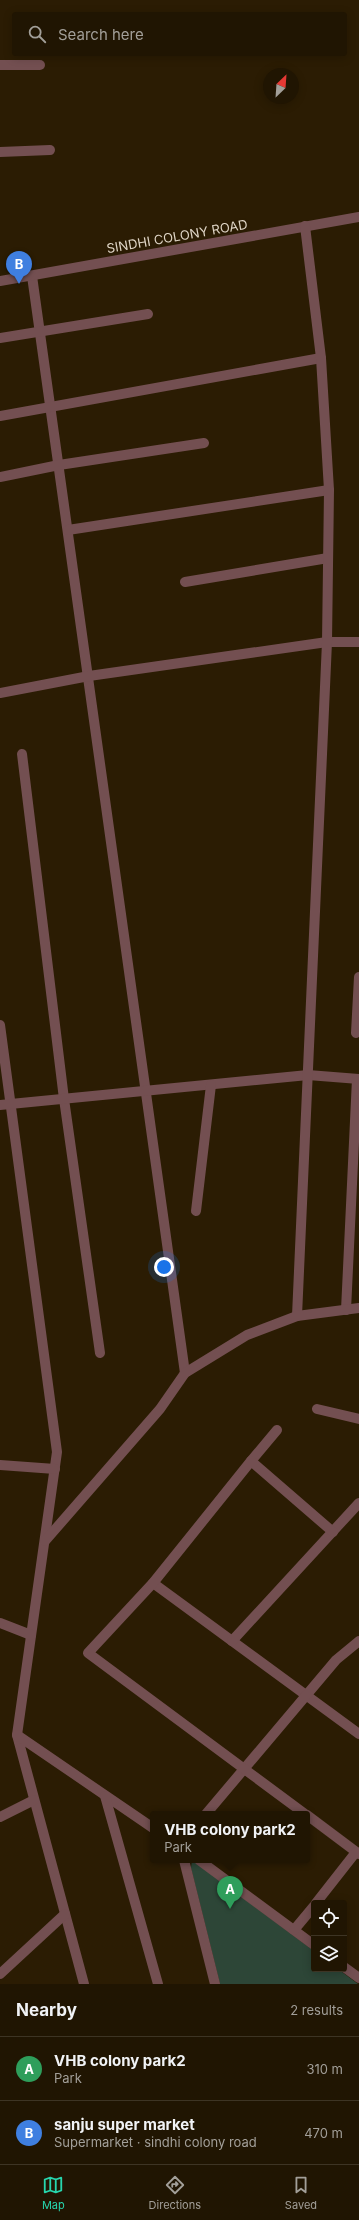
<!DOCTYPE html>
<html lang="en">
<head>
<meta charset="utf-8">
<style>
  body { margin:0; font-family:Inter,sans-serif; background:#281e0c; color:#f1f3f6 }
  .controls { position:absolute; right:12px; bottom:12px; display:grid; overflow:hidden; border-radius:4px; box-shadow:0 2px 10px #0003 }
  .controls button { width:36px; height:36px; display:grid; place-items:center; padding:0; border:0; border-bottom:1px solid #3d3424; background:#201502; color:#f1f3f6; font:20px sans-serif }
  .compass { position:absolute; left:263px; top:68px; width:36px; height:36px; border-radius:50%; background:#201502; box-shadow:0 2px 10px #0003; rotate:25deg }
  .you { position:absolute; left:164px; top:1267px; width:14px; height:14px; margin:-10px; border:3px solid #fff; border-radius:50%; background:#1a73e8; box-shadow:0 0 0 6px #1a73e833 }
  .badge { display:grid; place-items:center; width:26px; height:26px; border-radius:50%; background:#27d5ad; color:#fff; font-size:13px; font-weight:700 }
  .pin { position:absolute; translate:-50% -33px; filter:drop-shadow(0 1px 2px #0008) }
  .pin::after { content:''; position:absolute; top:21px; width:14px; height:12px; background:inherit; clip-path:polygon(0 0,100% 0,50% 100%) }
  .popup { position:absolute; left:150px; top:1811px; width:160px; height:52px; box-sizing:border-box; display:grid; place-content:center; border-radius:4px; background:#201502; filter:drop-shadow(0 1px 3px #0005); font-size:13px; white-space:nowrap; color:#a29f99 }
  .popup b { font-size:15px; color:#f1f3f6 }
  .popup::after { content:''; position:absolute; left:50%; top:100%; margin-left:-8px; border:8px solid transparent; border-top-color:#201502 }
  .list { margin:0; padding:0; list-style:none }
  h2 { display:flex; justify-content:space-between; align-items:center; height:52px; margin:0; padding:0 16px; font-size:17px }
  h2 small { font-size:13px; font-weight:400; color:#a29f99 }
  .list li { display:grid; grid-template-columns:26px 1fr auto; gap:12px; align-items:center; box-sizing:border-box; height:64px; padding:0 16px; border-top:1px solid #3d3424 }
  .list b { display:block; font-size:15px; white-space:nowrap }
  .list p { margin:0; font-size:13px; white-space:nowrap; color:#a29f99 }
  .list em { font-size:13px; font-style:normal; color:#a29f99 }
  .icon { flex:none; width:22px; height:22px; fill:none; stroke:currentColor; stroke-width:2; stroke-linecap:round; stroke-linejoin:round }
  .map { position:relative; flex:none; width:359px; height:1984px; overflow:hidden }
  .search { position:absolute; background:#201502; box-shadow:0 2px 10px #0003; left:12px; right:12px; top:12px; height:44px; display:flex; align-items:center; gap:10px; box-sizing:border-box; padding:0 14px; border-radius:4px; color:#a29f99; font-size:15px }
  .sheet { height:180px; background:#201502 }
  nav { display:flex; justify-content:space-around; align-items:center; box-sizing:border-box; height:56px; border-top:1px solid #3d3424; background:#201502; font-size:11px; color:#a29f99 }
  nav a { display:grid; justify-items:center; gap:2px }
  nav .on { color:#27d5ad }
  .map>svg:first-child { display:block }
  .green { fill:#2d4637 }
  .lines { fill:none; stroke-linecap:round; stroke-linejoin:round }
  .street { stroke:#734f51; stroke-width:10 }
  .labels { text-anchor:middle; stroke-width:3; stroke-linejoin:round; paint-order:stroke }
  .street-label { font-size:13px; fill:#dfd5c6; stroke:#2b1c03 }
</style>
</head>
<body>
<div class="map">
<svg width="359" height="1984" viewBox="0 0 359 1984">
  <rect width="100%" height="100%" fill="#2b1c03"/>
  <path class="green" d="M192,1860L314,1951V1969H338L358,1984H220L191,1868Z"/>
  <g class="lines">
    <g class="street">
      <path d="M0,65H40"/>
      <path d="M0,152L50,150"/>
      <path d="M32,276L185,1373"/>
      <path d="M0,281L359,217"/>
      <path d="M0,338L148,314"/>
      <path d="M0,416L321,358"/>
      <path d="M0,477L59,465L204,443"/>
      <path d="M68,530L329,490"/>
      <path d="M185,582L328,558"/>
      <path d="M0,693L89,676L327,642H359"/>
      <path d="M22,754L64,1099L100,1353"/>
      <path d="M0,1025L57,1452L17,1735L84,1984"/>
      <path d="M356,1033L359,977"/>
      <path d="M0,1105L308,1075L359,1079"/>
      <path d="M196,1211L211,1085"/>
      <path d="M346,1310L357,1079"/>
      <path d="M297,1316L327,642L329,490L321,358L305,226"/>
      <path d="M317,1409L359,1419"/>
      <path d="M251,1461L277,1430"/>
      <path d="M0,1465L55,1469"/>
      <path d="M45,1541L160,1409L185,1373L247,1335L297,1316L359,1308"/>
      <path d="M153,1583L359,1734"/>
      <path d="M0,1623L31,1635"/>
      <path d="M232,1641L359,1503"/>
      <path d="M17,1735L153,1828"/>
      <path d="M105,1796L158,1984"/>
      <path d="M206,1814L336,1660L359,1641"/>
      <path d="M305,1814L88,1653L153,1583L251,1461L333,1532"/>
      <path d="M307,1815L359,1854"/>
      <path d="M0,1817L34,1800"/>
      <path d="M184,1860L215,1984"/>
      <path d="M199,1860L314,1945"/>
      <path d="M316,1903L356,1852"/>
      <path d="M294,1930L314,1906"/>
      <path d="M344,1967L359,1978"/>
      <path d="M0,1974L65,1914"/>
    </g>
  </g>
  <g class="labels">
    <g class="street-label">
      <text transform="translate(177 236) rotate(-10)" y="5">SINDHI COLONY ROAD</text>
    </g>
  </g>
</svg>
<div class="controls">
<button><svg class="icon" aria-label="locate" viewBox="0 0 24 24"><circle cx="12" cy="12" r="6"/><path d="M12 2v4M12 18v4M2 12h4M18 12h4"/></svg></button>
<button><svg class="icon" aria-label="layers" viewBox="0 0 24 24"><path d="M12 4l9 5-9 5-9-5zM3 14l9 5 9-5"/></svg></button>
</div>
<svg class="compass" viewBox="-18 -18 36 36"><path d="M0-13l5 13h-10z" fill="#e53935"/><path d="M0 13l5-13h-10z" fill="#a29f99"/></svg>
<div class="you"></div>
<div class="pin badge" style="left:230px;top:1909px;background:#2e9e5b">A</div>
<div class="popup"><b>VHB colony park2</b>Park</div>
<div class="pin badge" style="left:19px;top:284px;background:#3f7fe0">B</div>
<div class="search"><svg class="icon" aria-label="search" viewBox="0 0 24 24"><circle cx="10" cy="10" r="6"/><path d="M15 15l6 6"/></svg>Search here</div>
</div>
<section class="sheet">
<h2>Nearby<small>2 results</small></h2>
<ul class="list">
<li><span class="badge" style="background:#2e9e5b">A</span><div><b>VHB colony park2</b><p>Park</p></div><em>310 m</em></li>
<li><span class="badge" style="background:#3f7fe0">B</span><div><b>sanju super market</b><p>Supermarket · sindhi colony road</p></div><em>470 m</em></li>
</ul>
</section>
<nav>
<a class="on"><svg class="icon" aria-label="map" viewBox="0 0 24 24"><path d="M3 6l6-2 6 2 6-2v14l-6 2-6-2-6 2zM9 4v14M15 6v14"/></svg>Map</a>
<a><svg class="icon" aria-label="directions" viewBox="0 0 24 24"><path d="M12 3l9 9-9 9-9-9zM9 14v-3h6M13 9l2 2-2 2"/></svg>Directions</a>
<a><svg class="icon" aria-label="saved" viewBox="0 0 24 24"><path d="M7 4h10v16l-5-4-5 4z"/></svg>Saved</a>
</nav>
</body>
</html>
